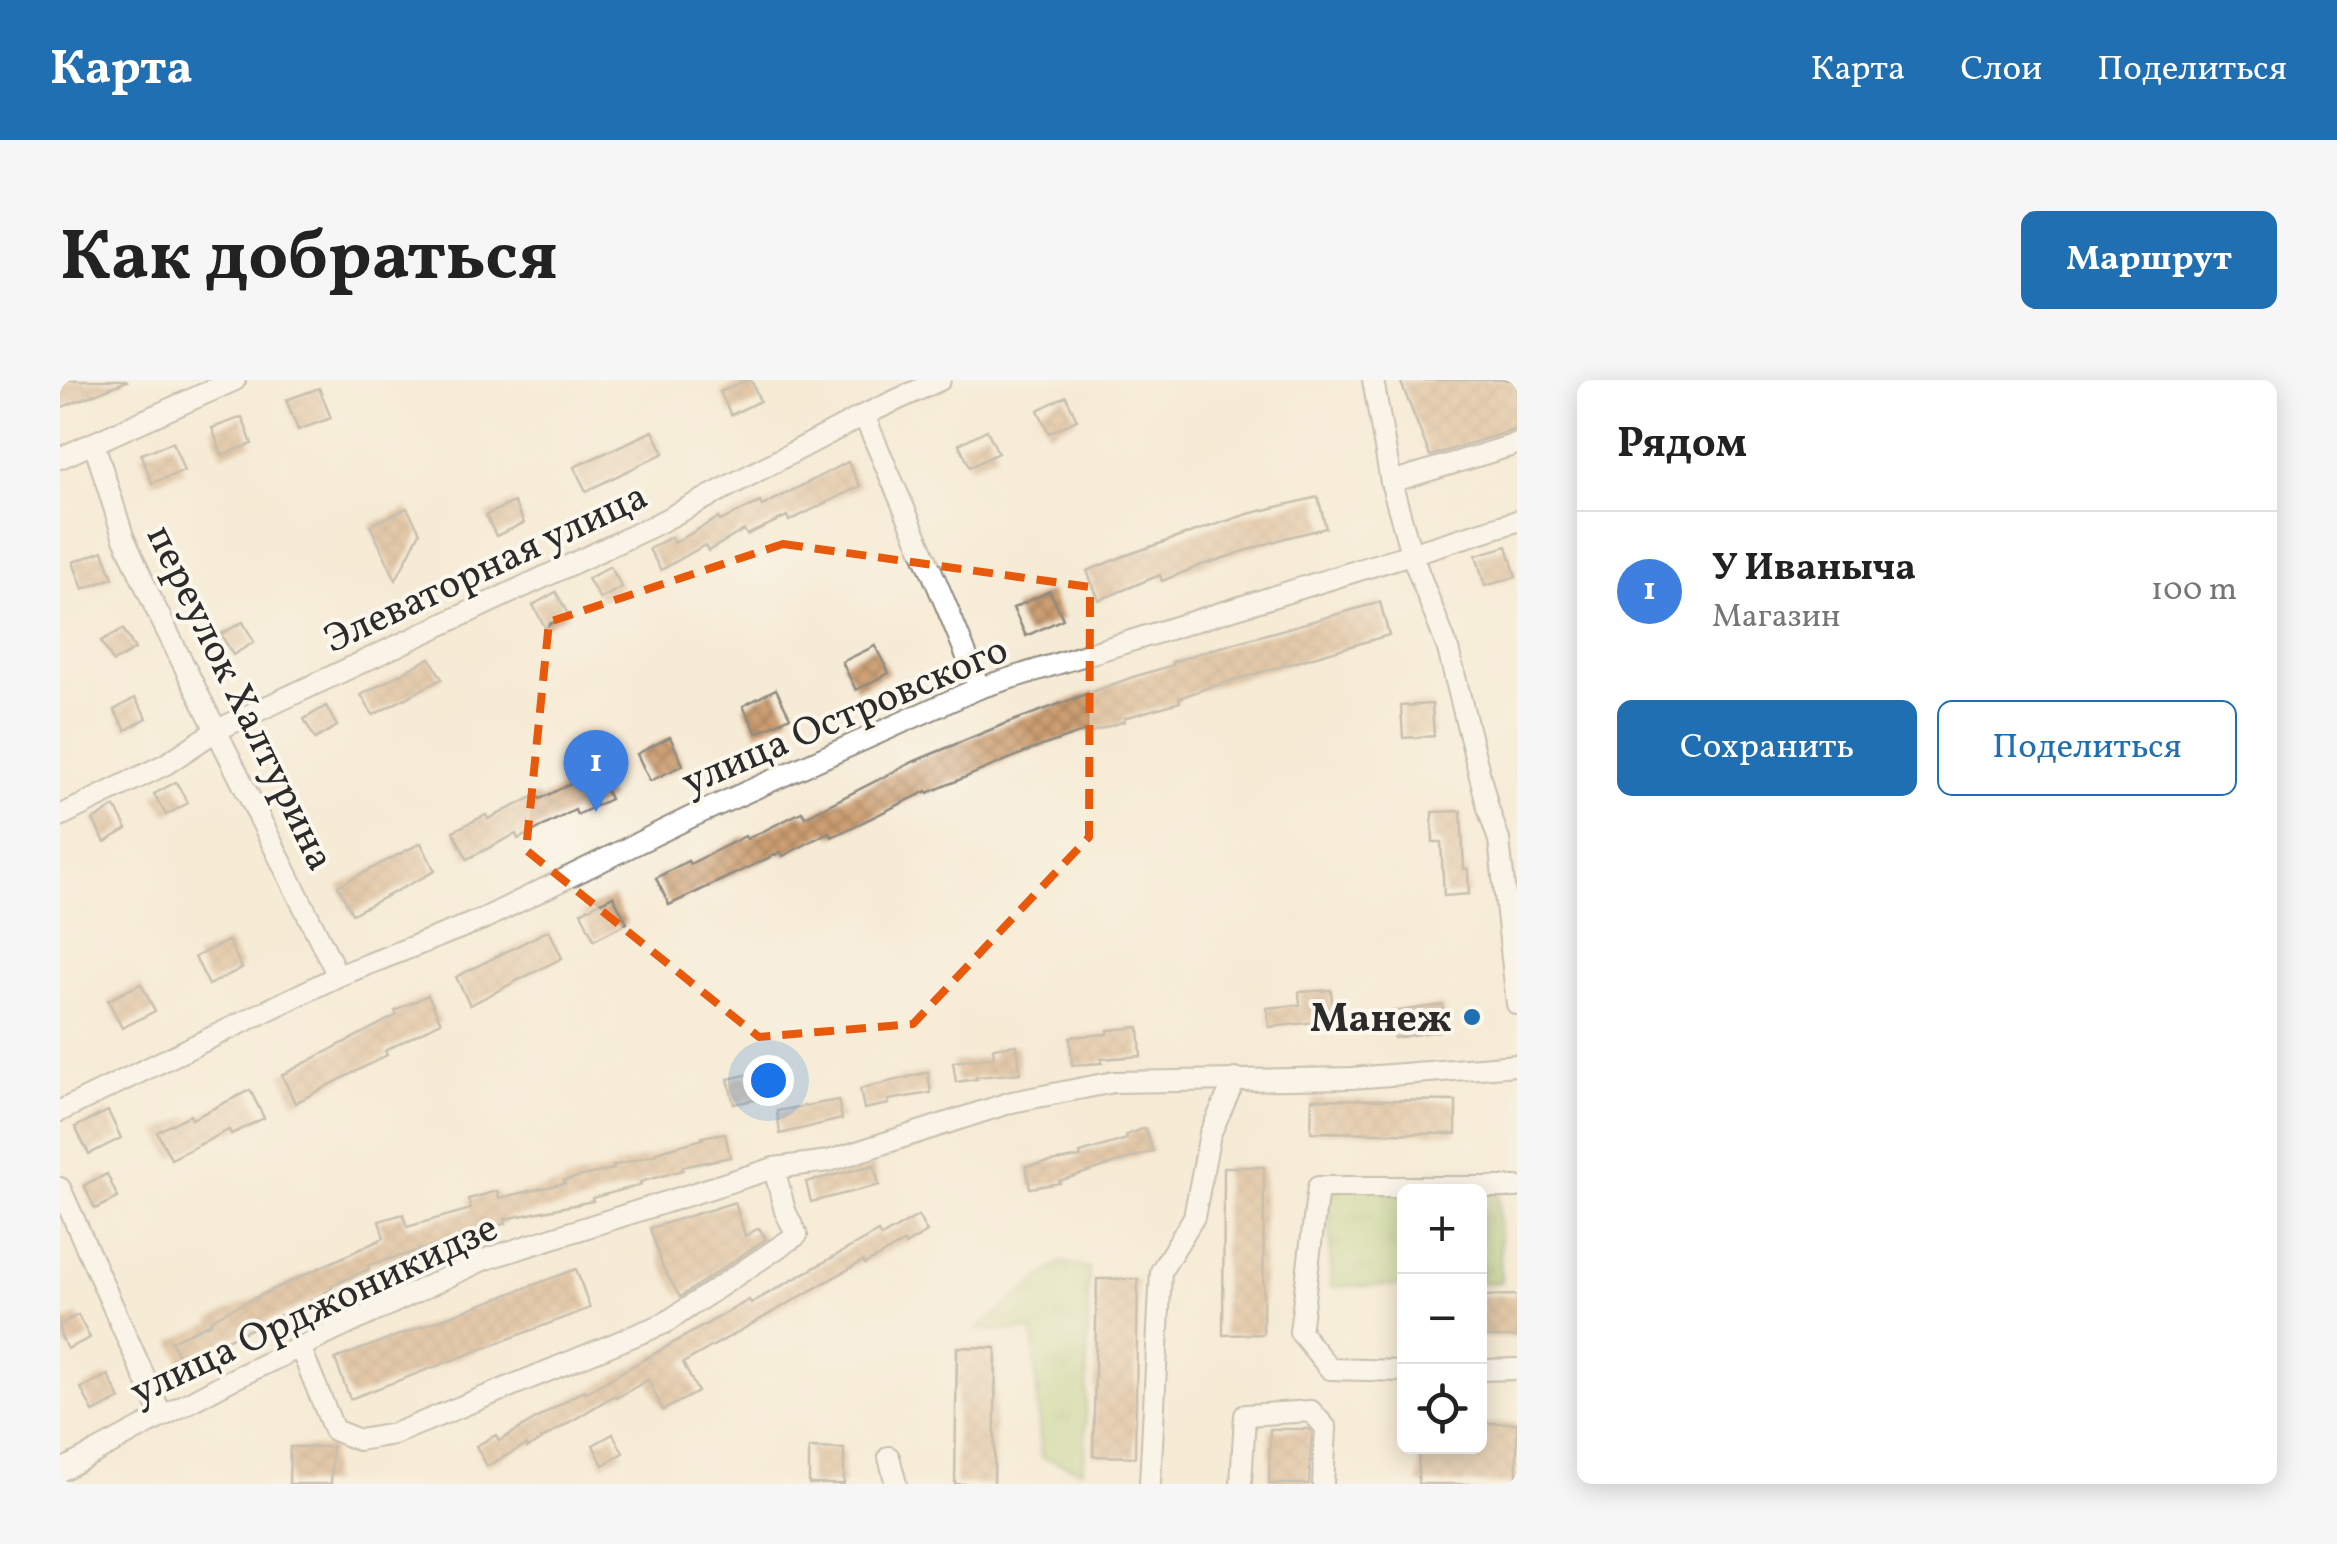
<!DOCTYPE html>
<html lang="ru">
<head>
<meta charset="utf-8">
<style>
  body { margin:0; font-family:Vollkorn,serif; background:#f6f6f6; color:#222 }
  .controls { position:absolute; right:30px; bottom:30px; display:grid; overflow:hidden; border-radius:15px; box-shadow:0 5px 25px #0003 }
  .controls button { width:90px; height:90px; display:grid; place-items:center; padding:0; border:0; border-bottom:2px solid #e0e0e0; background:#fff; color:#222; font:50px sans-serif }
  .you { position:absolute; left:708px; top:700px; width:35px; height:35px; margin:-25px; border:8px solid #fff; border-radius:50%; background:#1a73e8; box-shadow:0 0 0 15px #1a73e833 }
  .badge { display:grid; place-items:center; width:65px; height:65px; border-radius:50%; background:#1f6fb2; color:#fff; font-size:32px; font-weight:700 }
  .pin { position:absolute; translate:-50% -82px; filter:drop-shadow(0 2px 5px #0008) }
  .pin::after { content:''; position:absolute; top:52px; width:35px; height:30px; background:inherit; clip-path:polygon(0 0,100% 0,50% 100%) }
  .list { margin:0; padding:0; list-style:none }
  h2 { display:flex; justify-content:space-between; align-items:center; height:130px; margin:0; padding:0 40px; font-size:42px }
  h2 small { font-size:32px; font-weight:400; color:#767676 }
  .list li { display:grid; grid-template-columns:65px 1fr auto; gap:30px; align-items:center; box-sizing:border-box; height:160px; padding:0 40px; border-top:2px solid #e0e0e0 }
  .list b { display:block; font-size:38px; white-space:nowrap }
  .list p { margin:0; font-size:32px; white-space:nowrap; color:#767676 }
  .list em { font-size:32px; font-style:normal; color:#767676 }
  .actions { display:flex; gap:20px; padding:30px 40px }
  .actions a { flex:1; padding:22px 0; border:2px solid #1f6fb2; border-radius:15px; text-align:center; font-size:35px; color:#1f6fb2 }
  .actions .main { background:#1f6fb2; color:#fff }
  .icon { flex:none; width:55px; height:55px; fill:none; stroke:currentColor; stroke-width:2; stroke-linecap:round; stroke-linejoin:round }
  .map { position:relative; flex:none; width:1457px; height:1104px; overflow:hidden; border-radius:15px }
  header { display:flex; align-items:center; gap:60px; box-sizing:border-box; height:140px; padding:0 50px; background:#1f6fb2; color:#fff }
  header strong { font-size:48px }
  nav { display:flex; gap:55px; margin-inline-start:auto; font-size:35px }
  .intro { display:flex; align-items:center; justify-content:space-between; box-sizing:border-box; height:240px; padding:0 60px }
  h1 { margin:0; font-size:70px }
  .button { padding:25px 45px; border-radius:15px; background:#1f6fb2; color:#fff; font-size:35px; font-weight:700 }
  main { display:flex; gap:60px; padding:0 60px }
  aside { flex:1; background:#fff; border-radius:15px; box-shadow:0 5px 25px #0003 }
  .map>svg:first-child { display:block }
  .park { fill:url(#park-tufts); stroke:#697a4f; stroke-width:2.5 }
  .building { fill:url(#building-cross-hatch) }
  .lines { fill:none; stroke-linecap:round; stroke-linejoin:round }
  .minor-casing { stroke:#908b80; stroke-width:24 }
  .minor { stroke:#fff; stroke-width:20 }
  .marked { fill:none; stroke:#e8590c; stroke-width:8; stroke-dasharray:20 12; stroke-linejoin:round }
  .poi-dot { fill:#1f6fb2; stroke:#fbf7ec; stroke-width:4 }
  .labels { text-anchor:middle; stroke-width:8; stroke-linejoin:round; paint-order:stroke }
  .street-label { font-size:40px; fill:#2b2b2b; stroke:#fbf7ec }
  .poi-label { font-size:40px; font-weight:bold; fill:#2b2b2b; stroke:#fbf7ec; text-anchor:end }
</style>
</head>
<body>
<header>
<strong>Карта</strong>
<nav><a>Карта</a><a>Слои</a><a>Поделиться</a></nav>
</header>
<div class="intro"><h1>Как добраться</h1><a class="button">Маршрут</a></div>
<main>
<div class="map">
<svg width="1457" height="1104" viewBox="0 0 1457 1104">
  <defs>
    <pattern id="park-tufts" width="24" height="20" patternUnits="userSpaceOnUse" patternTransform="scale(2.5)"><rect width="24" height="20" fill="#a7ca73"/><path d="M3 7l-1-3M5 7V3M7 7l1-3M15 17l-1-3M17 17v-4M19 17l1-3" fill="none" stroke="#88a45f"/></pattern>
    <pattern id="building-cross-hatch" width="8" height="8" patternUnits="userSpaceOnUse" patternTransform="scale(2.5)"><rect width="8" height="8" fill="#cd9f72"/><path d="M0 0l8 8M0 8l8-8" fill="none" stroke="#a7825e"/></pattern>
  </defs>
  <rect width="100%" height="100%" fill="#fbf7ec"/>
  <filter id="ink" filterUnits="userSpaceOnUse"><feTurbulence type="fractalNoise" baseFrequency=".01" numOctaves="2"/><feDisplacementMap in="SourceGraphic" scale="20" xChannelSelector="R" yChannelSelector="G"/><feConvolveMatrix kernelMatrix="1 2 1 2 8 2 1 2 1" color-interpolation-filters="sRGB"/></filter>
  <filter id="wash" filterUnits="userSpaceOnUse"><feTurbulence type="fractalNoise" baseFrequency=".0048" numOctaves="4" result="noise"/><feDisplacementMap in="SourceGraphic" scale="40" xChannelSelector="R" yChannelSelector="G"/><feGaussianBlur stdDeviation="2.25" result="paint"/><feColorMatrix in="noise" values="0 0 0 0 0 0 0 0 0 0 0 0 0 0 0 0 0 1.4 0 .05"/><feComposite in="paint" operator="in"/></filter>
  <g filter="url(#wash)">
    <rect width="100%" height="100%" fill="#f6ebd6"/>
    <g class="park">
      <path d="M1438,800L1441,902L1420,903V812H1344V905L1271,907L1269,804Z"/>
      <path d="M1001,882L1029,888L1025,1073L1022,1090L981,1077L973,951L916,950Z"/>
    </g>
    <g id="blocks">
      <g class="building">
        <path d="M0,0H66L67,1L0,28Z"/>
        <path d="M686,0H691L700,21L671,35L660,12Z"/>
        <path d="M1340,0H1457V49L1370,76Z"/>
        <path d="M259,8L271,38L238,50L226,20Z"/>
        <path d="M1006,16L1017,40L989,53L978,30Z"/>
        <path d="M182,37L192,64L162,75L152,48Z"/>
        <path d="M927,50L938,73L910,87L899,64Z"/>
        <path d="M593,51L604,73L526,111L514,87Z"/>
        <path d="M113,62L124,91L92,103L81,74Z"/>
        <path d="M788,82L800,106L729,141L727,136L687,155L684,150L648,171L645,165L601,190L589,169L611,157L614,163L658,138L660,141L700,122L702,126Z"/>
        <path d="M1258,117L1266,148L1225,158L1139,186L1102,201L1100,195L1039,220L1027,191L1064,176L1133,152L1188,134Z"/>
        <path d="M454,122L464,143L436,156L426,135Z"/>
        <path d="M347,128L360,152L336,200L310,145Z"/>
        <path d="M1447,166L1456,197L1425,206L1416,175Z"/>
        <path d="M43,171L53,198L23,209L13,182Z"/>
        <path d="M550,186L562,207L540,219L528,199Z"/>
        <path d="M990,211L1003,239L966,256L953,228Z"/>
        <path d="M496,212L508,234L485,247L473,225Z"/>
        <path d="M1320,222L1329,255L1147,308L1119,318L1120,322L1064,338L1065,341L1029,353L1028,350L973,369L868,413L867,411L772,457L769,452L723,476L721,472L609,525L596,498L628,481L630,484L685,456L687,459L742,432L745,437L855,381L942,345L1073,297L1113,285L1112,282L1143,272Z"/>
        <path d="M183,242L194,262L173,275L161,254Z"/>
        <path d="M63,249L75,269L53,282L41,261Z"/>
        <path d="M815,266L829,293L796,310L782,282Z"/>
        <path d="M370,278L382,299L313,335L301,315Z"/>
        <path d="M716,309L730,337L697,353L683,326Z"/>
        <path d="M75,318L87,338L66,350L54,330Z"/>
        <path d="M1372,324L1374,356L1343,358L1341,326Z"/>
        <path d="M266,326L277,346L255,359L244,339Z"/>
        <path d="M610,357L623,385L590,401L577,374Z"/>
        <path d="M536,391L550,419L517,435L515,430L458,459L456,454L407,479L393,451L426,435L428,439L477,415L480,419Z"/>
        <path d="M116,402L128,423L106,435L94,414Z"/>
        <path d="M55,427L67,449L45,462L33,440Z"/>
        <path d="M1401,431L1404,489H1408L1409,514L1384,516L1381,462H1373L1372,432Z"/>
        <path d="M361,463L375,491L292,534L278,506Z"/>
        <path d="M553,516L567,543L534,560L521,532Z"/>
        <path d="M489,550L502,578L410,625L396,597Z"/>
        <path d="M168,561L182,588L149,605L135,577Z"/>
        <path d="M81,604L95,631L62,648L48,620Z"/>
        <path d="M1271,610L1274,640L1209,647L1207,628L1240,625L1239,612Z"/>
        <path d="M368,615L381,642L325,671L327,675L235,723L222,695L337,635L335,631Z"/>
        <path d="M1383,625L1386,650L1334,658L1330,632Z"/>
        <path d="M1079,647L1081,676L1041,679L1042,683L1012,685L1010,657L1048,654V650Z"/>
        <path d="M957,665L960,693L916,697L917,699L896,702L893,682L934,677L933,668Z"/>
        <path d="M699,692L704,718L674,724L668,699Z"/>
        <path d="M868,692L871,713L828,720L829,724L804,729L800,709Z"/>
        <path d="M190,710L204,738L171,754L169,750L111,779L97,752L130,735L132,739Z"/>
        <path d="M1252,719L1396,721V754L1251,752Z"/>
        <path d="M778,720L782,739L720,754L717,731Z"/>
        <path d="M48,731L61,758L29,774L15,747Z"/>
        <path d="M1085,748L1093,771L999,801L1000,803L970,808L966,786L1021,777L1020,773L1067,759L1066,755Z"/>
        <path d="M665,753L670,777L622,787L623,790L580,802L581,805L532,818L533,821L445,839L446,843L399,856L400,859L308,885L309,889L271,906L272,909L232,930L142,971L143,974L122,984L111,961L151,943L150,940L169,930L324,858L319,841L343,834L347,847L411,829L408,819L437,811L439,818L505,803L504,800L554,789L553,786L597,774L596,772L643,759L642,757Z"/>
        <path d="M814,785L819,805L751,822L746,802Z"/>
        <path d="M1164,787H1204L1203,954L1163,955Z"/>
        <path d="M47,794L58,818L35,829L24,805Z"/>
        <path d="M675,822L685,856L699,848L706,859L620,917L603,888L590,848Z"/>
        <path d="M858,836L867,852L845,865L844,862L805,884L803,881L623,983L638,1012L603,1030L588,1000L556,1018L555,1015L467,1068L466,1065L427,1086L416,1066L436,1055L439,1061L524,1010L525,1013L689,920L691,923L818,852L821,857Z"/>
        <path d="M516,889L530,928L290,1019L275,979Z"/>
        <path d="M1037,899H1078L1075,1077L1033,1076Z"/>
        <path d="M1457,915V957H1420V916Z"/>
        <path d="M18,935L30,958L7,969L0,954V944Z"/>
        <path d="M897,967L936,968L934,1104H895Z"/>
        <path d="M48,995L60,1019L33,1032L21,1008Z"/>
        <path d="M1420,1043H1457V1104H1358L1359,1066H1420Z"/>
        <path d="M1210,1049H1249L1252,1053L1249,1104H1209Z"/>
        <path d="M553,1054L563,1073L543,1085L533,1065Z"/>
        <path d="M230,1067H272L271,1104H229Z"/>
        <path d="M749,1068L784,1069V1104H749Z"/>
      </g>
    </g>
  </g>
  <g filter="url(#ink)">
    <use href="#blocks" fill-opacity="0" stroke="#908b80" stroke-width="2.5"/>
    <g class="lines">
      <defs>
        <g id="minor">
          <path d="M1313,0L1331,102L1351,173L1388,269L1428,428L1439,460L1457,624"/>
          <path d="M804,35C842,127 885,216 919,308"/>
          <path d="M34,63L63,156L94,225L278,596"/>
          <path d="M0,78L175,0"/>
          <path d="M1331,102L1457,64"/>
          <path d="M0,436L106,384L157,350L593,146L804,35L880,0"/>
          <path d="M0,731L278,596L423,539L633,436L919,308L1457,141"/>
          <path d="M0,808L102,1036"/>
          <path d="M240,967L274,1050L299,1060L334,1054L605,943L737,855L725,831L714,788"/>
          <path d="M1420,990L1457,989"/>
          <path d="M1344,991L1270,989L1240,952L1258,807H1457"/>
          <path d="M829,1077L836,1104"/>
          <path d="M0,1091L171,1000L423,880L714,788L769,781L952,722L1054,702L1292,698L1457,685"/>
          <path d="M1090,1103L1101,891L1134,837L1150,754L1175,699"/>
          <path d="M1181,1104L1185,1035L1251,1031L1266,1048L1263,1104"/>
        </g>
      </defs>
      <use href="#minor" class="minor-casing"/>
      <use href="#minor" class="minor"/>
    </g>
  </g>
  <path d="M0 0H1457V1104H0ZM723,164L1030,207L1029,457L853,644L699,657L466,470L489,242Z" fill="#f6ebd6" fill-opacity=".55" fill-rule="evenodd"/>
  <path class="marked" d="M723,164L1030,207L1029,457L853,644L699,657L466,470L489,242Z"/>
  <circle class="poi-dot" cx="1412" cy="637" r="10"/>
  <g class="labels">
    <g class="street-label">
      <text transform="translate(425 186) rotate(-25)" y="14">Элеваторная улица</text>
      <text transform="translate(182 317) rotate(64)" y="14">переулок Халтурина</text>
      <text transform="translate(784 334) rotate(-23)" y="14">улица Островского</text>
      <text transform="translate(253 928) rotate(-25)" y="14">улица Орджоникидзе</text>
    </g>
    <g class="poi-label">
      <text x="1392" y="651">Манеж</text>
    </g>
  </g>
</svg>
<div class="controls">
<button>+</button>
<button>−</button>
<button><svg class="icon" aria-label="locate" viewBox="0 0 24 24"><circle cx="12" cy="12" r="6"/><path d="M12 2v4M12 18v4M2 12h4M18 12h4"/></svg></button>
</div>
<div class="you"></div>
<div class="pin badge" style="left:536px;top:432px;background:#3f7fe0">1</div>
</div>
<aside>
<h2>Рядом<small></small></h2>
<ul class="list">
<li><span class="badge" style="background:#3f7fe0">1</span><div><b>У Иваныча</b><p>Магазин</p></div><em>100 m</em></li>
</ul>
<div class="actions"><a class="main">Сохранить</a><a>Поделиться</a></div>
</aside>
</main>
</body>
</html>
